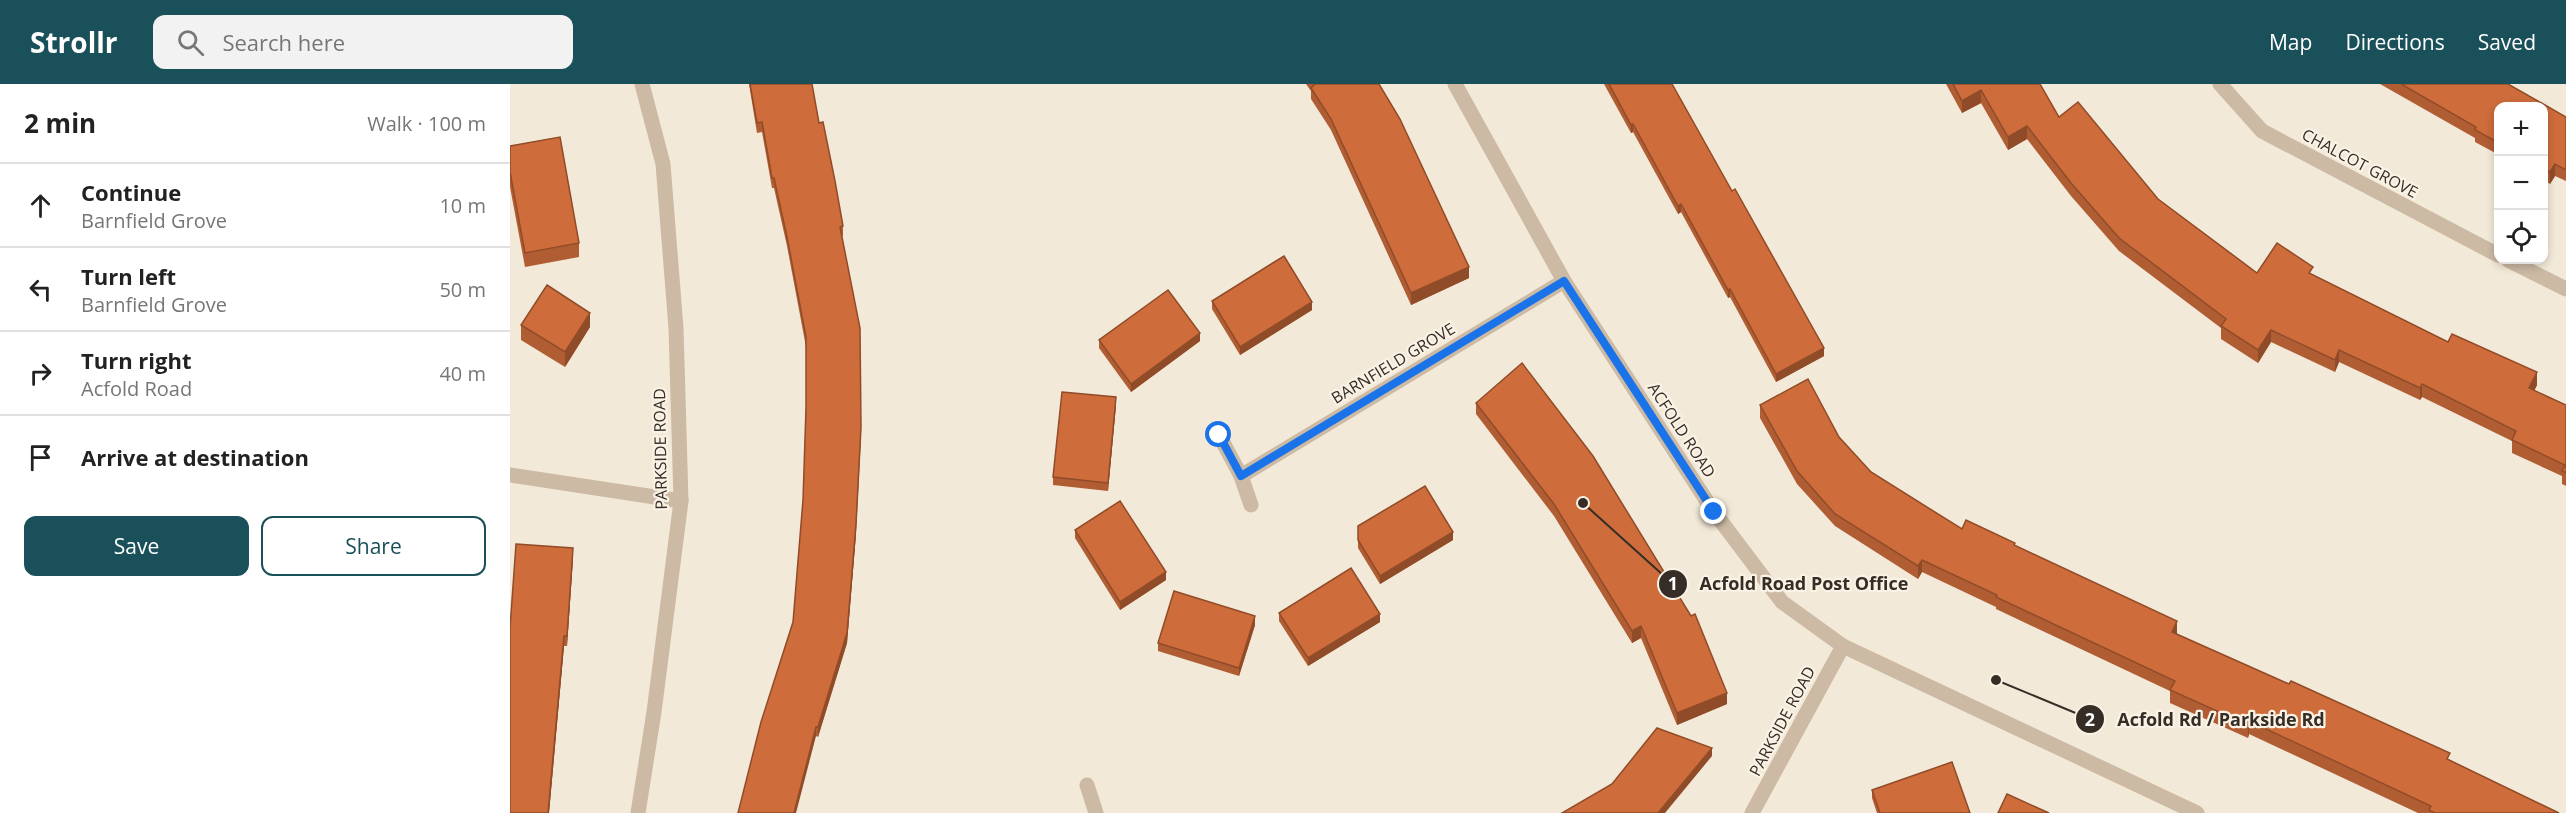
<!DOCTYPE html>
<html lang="en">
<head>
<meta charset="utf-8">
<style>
  body { margin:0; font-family:"Open Sans",sans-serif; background:#f2f2f2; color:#222 }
  .controls { position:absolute; right:18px; top:18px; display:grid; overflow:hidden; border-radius:12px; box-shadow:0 3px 9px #0003 }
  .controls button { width:54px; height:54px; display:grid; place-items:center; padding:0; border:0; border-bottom:2px solid #e0e0e0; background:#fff; color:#222; font:30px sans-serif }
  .stop { position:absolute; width:18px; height:18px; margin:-14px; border:4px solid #1a73e8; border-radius:50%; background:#fff }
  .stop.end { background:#1a73e8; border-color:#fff; box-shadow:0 2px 6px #0008 }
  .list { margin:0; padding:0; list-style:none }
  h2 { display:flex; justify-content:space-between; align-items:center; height:78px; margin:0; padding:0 24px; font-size:26px }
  h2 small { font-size:20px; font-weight:400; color:#767676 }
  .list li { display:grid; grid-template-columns:39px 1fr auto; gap:18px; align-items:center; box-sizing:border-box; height:84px; padding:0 24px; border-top:2px solid #e0e0e0 }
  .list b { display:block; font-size:22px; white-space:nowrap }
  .list p { margin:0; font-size:20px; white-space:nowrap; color:#767676 }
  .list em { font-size:20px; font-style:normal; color:#767676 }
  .actions { display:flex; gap:12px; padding:18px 24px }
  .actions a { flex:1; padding:14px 0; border:2px solid #19505a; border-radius:12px; text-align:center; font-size:21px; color:#19505a }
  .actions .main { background:#19505a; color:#fff }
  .icon { flex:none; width:33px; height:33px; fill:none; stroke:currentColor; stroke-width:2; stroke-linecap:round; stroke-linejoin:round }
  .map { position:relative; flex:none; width:2056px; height:729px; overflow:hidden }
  header { display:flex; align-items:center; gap:36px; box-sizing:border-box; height:84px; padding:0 30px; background:#19505a; color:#fff }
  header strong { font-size:28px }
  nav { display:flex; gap:33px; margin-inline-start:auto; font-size:21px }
  .search { width:420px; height:54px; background:#f2f2f2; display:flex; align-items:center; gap:15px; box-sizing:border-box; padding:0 21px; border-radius:12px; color:#767676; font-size:22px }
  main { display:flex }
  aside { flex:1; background:#fff }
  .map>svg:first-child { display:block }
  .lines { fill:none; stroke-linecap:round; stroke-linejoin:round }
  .lane { stroke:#ccbaa4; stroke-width:15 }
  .street { stroke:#ccbaa4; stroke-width:15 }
  .wall { fill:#b15d33 }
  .shaded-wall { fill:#904c29 }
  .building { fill:#ce6c3b; stroke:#904c29; stroke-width:1.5 }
  .route { stroke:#1a73e8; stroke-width:8 }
  .labels { text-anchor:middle; stroke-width:4.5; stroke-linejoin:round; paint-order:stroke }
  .street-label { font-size:16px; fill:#362d26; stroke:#faf2e5 }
  .leader { fill:none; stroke:#362d26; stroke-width:2 }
  .callout-dot { fill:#362d26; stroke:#faf2e5; stroke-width:2 }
  .mark-label { font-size:18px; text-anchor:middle; font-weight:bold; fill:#fff }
  .callout-label { font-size:18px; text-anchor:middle; font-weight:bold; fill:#362d26; stroke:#faf2e5; stroke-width:4.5; stroke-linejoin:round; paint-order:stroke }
</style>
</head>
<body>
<header>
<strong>Strollr</strong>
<div class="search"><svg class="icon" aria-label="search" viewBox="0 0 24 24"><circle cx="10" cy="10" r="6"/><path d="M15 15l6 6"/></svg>Search here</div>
<nav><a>Map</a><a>Directions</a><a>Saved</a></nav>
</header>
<main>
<aside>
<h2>2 min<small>Walk · 100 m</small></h2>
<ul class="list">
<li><svg class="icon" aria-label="ahead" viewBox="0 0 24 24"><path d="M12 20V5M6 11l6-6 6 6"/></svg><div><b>Continue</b><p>Barnfield Grove</p></div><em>10 m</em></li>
<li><svg class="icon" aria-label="left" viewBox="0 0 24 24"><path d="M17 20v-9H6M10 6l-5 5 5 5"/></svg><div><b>Turn left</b><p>Barnfield Grove</p></div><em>50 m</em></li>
<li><svg class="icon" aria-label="right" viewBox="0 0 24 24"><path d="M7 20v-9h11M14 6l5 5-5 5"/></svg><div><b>Turn right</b><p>Acfold Road</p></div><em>40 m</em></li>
<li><svg class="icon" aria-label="arrive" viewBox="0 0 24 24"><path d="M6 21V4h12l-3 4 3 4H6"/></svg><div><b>Arrive at destination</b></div></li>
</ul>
<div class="actions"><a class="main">Save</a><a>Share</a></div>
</aside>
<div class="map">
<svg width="2056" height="729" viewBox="0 0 2056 729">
  <rect width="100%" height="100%" fill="#f3e9d8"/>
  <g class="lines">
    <path class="lane" d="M577,701L586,729"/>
    <g class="street">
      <path d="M945,0L1054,197L1204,428L1272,518L1333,562L1687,729"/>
      <path d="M1710,0L1752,47L1988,171"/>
      <path d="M1998,176L2056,205"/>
      <path d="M709,351L731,392L741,421"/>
      <path d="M0,391L171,417"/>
      <path d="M731,392L1054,197"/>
      <path d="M128,729L144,628L171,417L166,244L153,80L132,0"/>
      <path d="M1242,729L1333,562"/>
    </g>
  </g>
  <g class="wall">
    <path d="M239,0H302L309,39L333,142V152H332L346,450L337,559L308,653L306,652L283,538L293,416L296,325V263L277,162L264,104H262L252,48L247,49Z"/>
    <path d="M796,0H869L959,194L901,221L821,46L801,15V7Z"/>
    <path d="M1094,0H1162L1314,272L1266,298L1220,213L1218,214L1171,128L1168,130L1123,48L1121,49Z"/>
    <path d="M1436,0H1530L1549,33L1648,115L1747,189L1803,191L1938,258L2027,301L2024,307L2056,321V402L2052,400V392L2002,369V357L1912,313L1910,316L1829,278L1825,288L1761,258L1748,279L1711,255V244L1609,167L1561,112L1517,55L1498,66L1471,19L1452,29Z"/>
    <path d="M1870,0H1998L2056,33V97L2045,92L2040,100L2034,96V22H1989V71L1965,58V54Z"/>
    <path d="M0,62L69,159V173L15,183L0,103Z"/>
    <path d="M702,217L802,226L730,271L702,225Z"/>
    <path d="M11,241L80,243L55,283L11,256Z"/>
    <path d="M589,256L690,257L621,308L589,264Z"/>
    <path d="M966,319L1217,620L1167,641L1131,554L1122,559L1044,432L966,330Z"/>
    <path d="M606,321L598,407L543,401V393Z"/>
    <path d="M1250,321L1329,353L1361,388L1452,445L1505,461L1667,550L1940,676L2049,729H1908L1739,650L1738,654L1660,619V607L1486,525V523L1412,488L1408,495L1325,442L1287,400L1250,334Z"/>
    <path d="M848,442L943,456L870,500L848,464Z"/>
    <path d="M565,446L656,496L610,526L565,454Z"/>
    <path d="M63,474L57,562H54L39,729H0Z"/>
    <path d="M769,529L870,538L798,582L769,537Z"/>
    <path d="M745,541L729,592L648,567V559Z"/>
    <path d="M1362,706L1460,729H1367L1362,714Z"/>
  </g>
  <g class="shaded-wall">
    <path d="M1471,6V19L1452,29V17Z"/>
    <path d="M1123,40V48L1121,49V41Z"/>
    <path d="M1517,42V55L1498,66V53Z"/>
    <path d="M2045,80V92L2040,100V88Z"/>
    <path d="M1171,120V128L1168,130V122Z"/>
    <path d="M959,183V194L901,221V209Z"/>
    <path d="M1220,205V213L1218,214V206Z"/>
    <path d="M802,218V226L730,271V263Z"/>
    <path d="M80,229V243L55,283V268Z"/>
    <path d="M1761,246V258L1748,279V266Z"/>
    <path d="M690,249V257L621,308V300Z"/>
    <path d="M1314,264V272L1266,298V290Z"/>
    <path d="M1829,266V278L1825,288V276Z"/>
    <path d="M2027,288V301L2019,317V304Z"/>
    <path d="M1912,300V313L1910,316V304Z"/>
    <path d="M606,313V321L598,407V399Z"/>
    <path d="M351,353L346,450L337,559L308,653V643Z"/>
    <path d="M943,448V456L870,500V492Z"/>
    <path d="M63,464V474L57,562V552Z"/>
    <path d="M1412,476V488L1408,495V482Z"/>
    <path d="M656,488V496L610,526V518Z"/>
    <path d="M870,530V538L798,582V574Z"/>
    <path d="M745,532V541L729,592V584Z"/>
    <path d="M1667,537V550L1662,548Z"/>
    <path d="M1131,542V554L1122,559V547Z"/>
    <path d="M54,552V562L39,729H38Z"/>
    <path d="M1217,609V620L1167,641V629Z"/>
    <path d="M1739,637V650L1738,654V641Z"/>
    <path d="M306,643V652L286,729H284Z"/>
    <path d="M1202,664V672L1155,729H1148Z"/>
  </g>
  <g class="building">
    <path d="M240,0H302L309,39L313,38L325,97L333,142L330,143L350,244L351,343L346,440L337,549L308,643H306L284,729H228L251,638L283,538L293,416L296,324V253L277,153L264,94H262L252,38L247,39Z"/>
    <path d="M804,0H869L890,35L959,183L901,209L821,35L801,4L804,1Z"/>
    <path d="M1099,0H1162L1222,107L1225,105L1314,264L1266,290L1220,205L1218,206L1171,120L1168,122L1123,40L1121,41Z"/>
    <path d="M1443,0H1530L1549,33L1568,18L1648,115L1747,189L1767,159L1803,183L1799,189L1938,258L1942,250L2027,288L2019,304L2056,321V389L2052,387L2055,381L2002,356L2006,347L1912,300L1910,304L1829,266L1825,276L1761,246L1748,266L1711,242L1716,235L1609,154L1561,99L1517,42L1498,53L1471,6L1452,17Z"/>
    <path d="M1891,0H1998L2056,33V86L2045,80L2040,88L2034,85V22H1989V59L1965,46L1966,43Z"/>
    <path d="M50,53L69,159L15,169L0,88V62Z"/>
    <path d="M774,172L802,218L730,263L702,217Z"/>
    <path d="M37,201L80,229L55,268L11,241Z"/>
    <path d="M658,206L690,249L621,300L589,256Z"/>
    <path d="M1012,279L1083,372L1181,532L1185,530L1217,609L1167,629L1131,542L1122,547L1044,420L966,319Z"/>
    <path d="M1298,295L1329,353L1361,388L1452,445L1456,436L1505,459L1504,461L1667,537L1662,548L1779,600L1781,597L1940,669L1937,675L2049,729H1925L1919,726L1921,722L1739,637L1738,641L1660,606L1665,597L1486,513L1487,511L1412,476L1408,482L1325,430L1287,387L1250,321Z"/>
    <path d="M552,308L606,313L598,399L543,393Z"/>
    <path d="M915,402L943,448L870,492L848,456V442Z"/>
    <path d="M610,417L656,488L610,518L565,446Z"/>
    <path d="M6,460L63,464L57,552H54L38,729H0V544Z"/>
    <path d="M841,484L870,530L798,574L769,529Z"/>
    <path d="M664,507L745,532L729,584L648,559Z"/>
    <path d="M1147,644L1202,664L1148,729H1052L1102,700Z"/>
    <path d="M1442,678L1460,729H1370L1362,706Z"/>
    <path d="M1497,710L1539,729H1488Z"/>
  </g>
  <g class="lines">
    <path class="route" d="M709,351L731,392L1054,197L1204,428"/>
  </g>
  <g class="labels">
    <g class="street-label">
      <text transform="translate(1850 79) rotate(28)" y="6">CHALCOT GROVE</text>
      <text transform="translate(883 279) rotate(-31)" y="6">BARNFIELD GROVE</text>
      <text transform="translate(1172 346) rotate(57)" y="6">ACFOLD ROAD</text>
      <text transform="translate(150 365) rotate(-91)" y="6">PARKSIDE ROAD</text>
      <text transform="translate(1272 637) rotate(-62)" y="6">PARKSIDE ROAD</text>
    </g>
  </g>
  <path class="leader" d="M1073 419L1163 500M1486 596L1580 635"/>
  <g class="callout-dot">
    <circle cx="1073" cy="419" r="6"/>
    <circle cx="1486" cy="596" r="6"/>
    <circle cx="1163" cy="500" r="15"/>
    <circle cx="1580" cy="635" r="15"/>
  </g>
  <g class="mark-label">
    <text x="1163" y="506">1</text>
    <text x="1580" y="642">2</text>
  </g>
  <g class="callout-label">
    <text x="1294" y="506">Acfold Road Post Office</text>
    <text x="1711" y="642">Acfold Rd / Parkside Rd</text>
  </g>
</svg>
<div class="controls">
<button>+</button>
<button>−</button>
<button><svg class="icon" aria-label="locate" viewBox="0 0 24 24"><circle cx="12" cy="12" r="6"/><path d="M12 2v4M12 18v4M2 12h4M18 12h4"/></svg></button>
</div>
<div class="stop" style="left:709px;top:351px"></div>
<div class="stop end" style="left:1204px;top:428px"></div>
</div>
</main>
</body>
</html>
